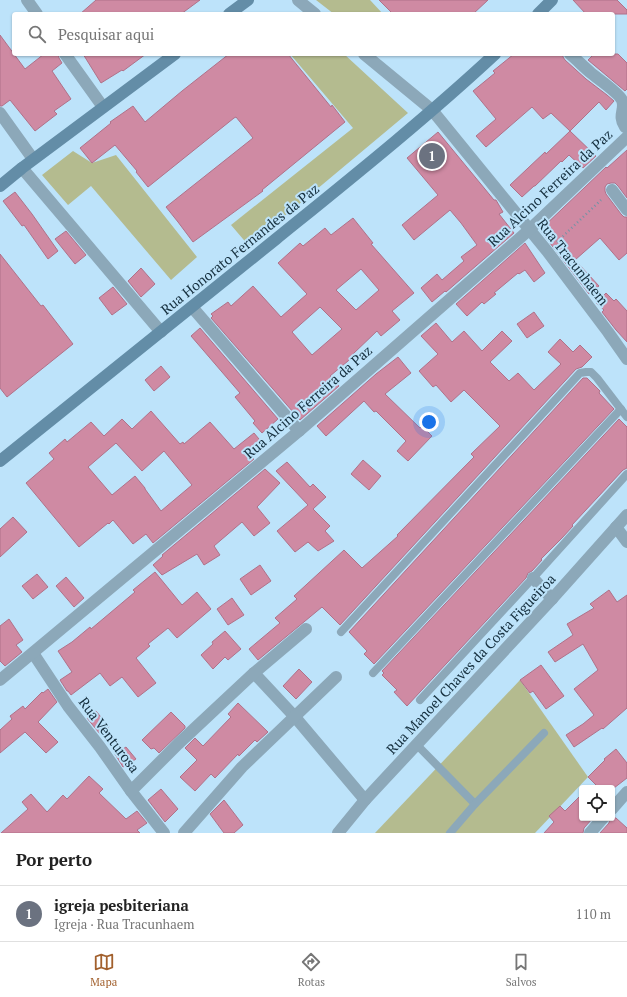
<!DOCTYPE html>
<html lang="pt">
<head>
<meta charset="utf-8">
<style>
  body { margin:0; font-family:"PT Serif",serif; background:#f2f2f2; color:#222 }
  .controls { position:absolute; right:12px; bottom:12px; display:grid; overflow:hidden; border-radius:4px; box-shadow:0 1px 3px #0004 }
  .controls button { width:36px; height:36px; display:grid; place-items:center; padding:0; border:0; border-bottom:1px solid #e0e0e0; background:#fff; color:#222; font:20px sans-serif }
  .you { position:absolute; left:429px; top:422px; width:14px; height:14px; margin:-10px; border:3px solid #fff; border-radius:50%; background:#1a73e8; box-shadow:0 0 0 6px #1a73e833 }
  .badge { display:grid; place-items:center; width:26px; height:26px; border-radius:50%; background:#a2602d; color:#fff; font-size:13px; font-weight:700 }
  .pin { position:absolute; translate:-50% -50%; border:2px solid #fff; box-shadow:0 1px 4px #0006 }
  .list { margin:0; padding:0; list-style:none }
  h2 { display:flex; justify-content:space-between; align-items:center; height:52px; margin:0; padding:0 16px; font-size:17px }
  h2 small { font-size:13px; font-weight:400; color:#767676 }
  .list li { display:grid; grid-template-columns:26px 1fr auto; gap:12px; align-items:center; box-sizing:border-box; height:56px; padding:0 16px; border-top:1px solid #e0e0e0 }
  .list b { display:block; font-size:15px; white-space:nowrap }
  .list p { margin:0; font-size:13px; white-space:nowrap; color:#767676 }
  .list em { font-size:13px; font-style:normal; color:#767676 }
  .icon { flex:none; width:22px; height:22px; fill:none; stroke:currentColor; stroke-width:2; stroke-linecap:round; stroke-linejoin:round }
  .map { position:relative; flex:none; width:627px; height:833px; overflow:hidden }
  .search { position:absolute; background:#fff; box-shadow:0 1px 3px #0004; left:12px; right:12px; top:12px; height:44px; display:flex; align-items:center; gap:10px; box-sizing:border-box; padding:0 14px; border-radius:4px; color:#767676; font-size:15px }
  .sheet { height:108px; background:#fff }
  nav { display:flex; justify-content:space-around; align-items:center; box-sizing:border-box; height:56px; border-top:1px solid #e0e0e0; background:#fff; font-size:11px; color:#767676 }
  nav a { display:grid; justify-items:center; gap:2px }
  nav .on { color:#a2602d }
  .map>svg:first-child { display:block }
  .green { fill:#b4bb8f }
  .building { fill:#cf8aa3; stroke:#b07189; fill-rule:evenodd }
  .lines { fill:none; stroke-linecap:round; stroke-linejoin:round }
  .path { stroke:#7293a6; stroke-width:2.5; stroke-dasharray:1 3; stroke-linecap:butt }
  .lane { stroke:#8ca8b9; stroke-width:8 }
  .street { stroke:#8ca8b9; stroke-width:12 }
  .secondary { stroke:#638da7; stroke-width:12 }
  .labels { text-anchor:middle; stroke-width:4; stroke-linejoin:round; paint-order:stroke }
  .street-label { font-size:14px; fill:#152f3e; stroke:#bde3fa }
</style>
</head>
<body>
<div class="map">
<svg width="627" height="833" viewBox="0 0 627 833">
  <rect width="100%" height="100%" fill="#bde3fa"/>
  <g class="green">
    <path d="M316,0H370L383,14H334Z"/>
    <path d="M290,54H344L408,113L249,246L231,225L353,128Z"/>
    <path d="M73,151L92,163L116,155L197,257L171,280L91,186L68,205L42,175Z"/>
    <path d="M520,680L588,777L535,833H375Z"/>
  </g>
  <g class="building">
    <path d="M96,0H200L181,14H80Z"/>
    <path d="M379,0H488L473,14H393Z"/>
    <path d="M573,0H617L627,10V14H586Z"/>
    <path d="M0,35L25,69L44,54H58L59,58L62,63L52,71L71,99L54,111L57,114L35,131L10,100L2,106H0Z"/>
    <path d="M83,54H146L123,71L122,70L101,83Z"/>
    <path d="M229,54H288L331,107L332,105L345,122L262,190L263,191L193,242L178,222L166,207L253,138L236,117L234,118L148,187L136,172L137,171L115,145L92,163L80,148L111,123L110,122L133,106L145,122L182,91Z"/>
    <path d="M514,54H563V57L565,60L586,79L607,95L614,101L606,110L599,102L570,131L596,156L583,168L569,155L562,162L561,161L535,186H534L522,197L510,185L545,152L546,154L570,131L551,113L543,119L532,107L486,147L476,136L496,119L473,91L495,73L493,71Z"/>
    <path d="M594,54H618L627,63V89L625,91L588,60Z"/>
    <path d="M438,132L494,200H496L503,212L499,214L514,233L446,292L445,291L432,302L421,288L437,274L442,280L464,261L461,257L477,245L461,223L450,210L414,240L402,225L438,195L407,158Z"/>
    <path d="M627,150V198L618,186L615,183H611L607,184L605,187V191L606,194L621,214L624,217H627V253L619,260L600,238L575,260L599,286L589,294L540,230L606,167L607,168Z"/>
    <path d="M15,192L32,214L58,251L48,259L24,225L22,226L3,201Z"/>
    <path d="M353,218L373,243L371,244L414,293L392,311L400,320L381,336L377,331L353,354L354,356L330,376L339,386L300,420L211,318L213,316L211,314L228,302L231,306L253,286L281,317L307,294L278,263L300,243L303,246L325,228L331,235ZM361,269L379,290L356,310L336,290ZM320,307L342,329L312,355L292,332Z"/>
    <path d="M66,231L86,255L75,264L55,239Z"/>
    <path d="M525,243L545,273L534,282L525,270L519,274L518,273L494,293L496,294L484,304L482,302L467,316L456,304Z"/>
    <path d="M0,254L41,306L43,305L73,344L7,397L0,388Z"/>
    <path d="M141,268L155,284L141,297L128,281Z"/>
    <path d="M113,287L127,304L112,315L99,298Z"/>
    <path d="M606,293L614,301L616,299L627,311V342L616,330L602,312L604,310L596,303Z"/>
    <path d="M534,312L544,326L527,338L517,324Z"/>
    <path d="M436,323L452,342L464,331L482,351L502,331L512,341L490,362L509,381L518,373L534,390L561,364L548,352L560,339L573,352L580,345L592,357L582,367L576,369L340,625L322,607L258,660L249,649L280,623L275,618L297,599L294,596L344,550L362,568L398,536L397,535L474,457L471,454L500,426L464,390L451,402L436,385L433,387L419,371L438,354L421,336Z"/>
    <path d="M200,328L278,419L262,433L253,423L255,421L235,397L240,393L191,336Z"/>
    <path d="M398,357L411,373L385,394L420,428L422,426L432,436L408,461L397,451L406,441L376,411L374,412L364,401L326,436L317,426L376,374Z"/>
    <path d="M161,366L170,377L154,391L145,380Z"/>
    <path d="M583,378H587L600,391L599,393L614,409L374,664L364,654L367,651L349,632Z"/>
    <path d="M151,411L180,444L183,442L184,444L210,422L234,449L254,433L264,445L250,456L254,459L153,543L146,534L133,544L113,520L109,524L108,523L79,547L26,483L54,459L49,453L65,439L67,442L91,422L104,436L122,419L132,429ZM116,443L142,471L164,451L192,485L161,511L145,489V488L135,476L112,495L88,467Z"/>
    <path d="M619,419L627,427V468L623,470L572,525L573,526L562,538L541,559L542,560L532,571L528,573L526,578L407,706L394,692L397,690L382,675L384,673L382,671Z"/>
    <path d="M363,460L381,476L369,490L351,474Z"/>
    <path d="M287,462L310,487L313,484L326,497L313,509L330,526L325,531L334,541L318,551L308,542L295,552L277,531L308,505L276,471Z"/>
    <path d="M265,469L280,483L257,507L270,523L254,536L242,522L214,546L220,555L204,565L197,554L162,575L153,565L163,556L162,555Z"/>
    <path d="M13,517L27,532L0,557V529Z"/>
    <path d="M260,565L271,581L251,595L240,579Z"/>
    <path d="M155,572L182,605L197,592L211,609L177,638L168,628L148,644L150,646L136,658L156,683L138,697L122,677L110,686L100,673L71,695L68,691H67L60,680L72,672L58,651L72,642L90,627L91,629L135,592L133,590Z"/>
    <path d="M37,574L48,587L33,599L22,586Z"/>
    <path d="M66,577L84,598L74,607L56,586Z"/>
    <path d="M609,590L617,602L627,595V708L603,729L602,728L574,747L566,735L583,724L594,715L574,689L598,670L583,644L555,662L548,652L573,635L567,624L594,608L590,604Z"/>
    <path d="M232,598L244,615L228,625L217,609Z"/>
    <path d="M9,619L23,640L16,645L22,652L5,666L0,661V626Z"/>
    <path d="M225,631L241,649L228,660L225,657L213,669L201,655L213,644L212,642Z"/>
    <path d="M541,665L564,696L546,709L533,691L530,693L520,680Z"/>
    <path d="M299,669L312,682L296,699L283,686Z"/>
    <path d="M48,689L57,702L38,722L58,742L46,753L25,732L0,753V730L12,719L10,716L23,706L25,709L42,692L43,693Z"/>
    <path d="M238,703L268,732L257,742L255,740L239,756L238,754L215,778L211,774L195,791L180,777L197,760L185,748L195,738L203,746L231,717L228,714Z"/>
    <path d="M96,711L109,727L100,734L87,718Z"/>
    <path d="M171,712L185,726V728L159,753L154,748L151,749L142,740Z"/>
    <path d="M126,747L136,759L123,767L115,754Z"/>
    <path d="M616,749L627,763V778L614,788H599L588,777L605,760L604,759Z"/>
    <path d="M89,776L103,789L99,793L126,819L137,811L147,823L137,830L140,833H1L28,809L22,802L31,794L47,812L63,795L67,799Z"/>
    <path d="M161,789L178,809L165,822L148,800Z"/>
    <path d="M582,794V818H593L584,828L583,833H544L554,822L549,816L560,806L565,811Z"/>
    <path d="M224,800L243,825L234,833H224L210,814Z"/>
    <path d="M610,818H616L627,828V833H600L609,823Z"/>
  </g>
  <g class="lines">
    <path class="path" d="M557,242L601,200"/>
    <g class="lane">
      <path d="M341,632L580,373L586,372H591L597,378L627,417"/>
      <path d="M373,673L621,409"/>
      <path d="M420,700L533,578L627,474"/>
      <path d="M417,745L475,804"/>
      <path d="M450,833L475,804L544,733"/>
    </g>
    <g class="street">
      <path d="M27,0L37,14"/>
      <path d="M298,0L315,14"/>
      <path d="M65,54L103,107"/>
      <path d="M364,54L432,110L547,251L608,332L627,359"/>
      <path d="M570,54C577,60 584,67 591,73C598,79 618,92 622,100C626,109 617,115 625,127"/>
      <path d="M0,113L33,159"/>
      <path d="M22,168L161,332"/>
      <path d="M612,190L627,210"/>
      <path d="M192,307L299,431"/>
      <path d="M616,527L627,542"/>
      <path d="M533,578L552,599"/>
      <path d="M33,653L68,706L100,747L131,791L164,833"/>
      <path d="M254,673L295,717L365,800"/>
      <path d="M0,680L299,431L529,230L627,137"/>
      <path d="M131,791L178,744L254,673L306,629"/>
      <path d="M612,809L627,792"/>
      <path d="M184,833L242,767L336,677"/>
      <path d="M338,833L365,800L552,599L627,515"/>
      <path d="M590,833L603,818"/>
    </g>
    <g class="secondary">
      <path d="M229,14L248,0"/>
      <path d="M538,14L552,0"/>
      <path d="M0,186L22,168L175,54"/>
      <path d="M0,461C92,387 184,313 276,239C350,179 425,119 495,54"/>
    </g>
  </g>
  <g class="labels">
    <g class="street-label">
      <text transform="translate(550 188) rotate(-43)" y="5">Rua Alcino Ferreira da Paz</text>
      <text transform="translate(240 249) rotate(-39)" y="5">Rua Honorato Fernandes da Paz</text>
      <text transform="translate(573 262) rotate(52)" y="5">Rua Tracunhaem</text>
      <text transform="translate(308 402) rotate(-41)" y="5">Rua Alcino Ferreira da Paz</text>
      <text transform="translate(471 664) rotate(-47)" y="5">Rua Manoel Chaves da Costa Figueiroa</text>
      <text transform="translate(109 735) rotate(53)" y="5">Rua Venturosa</text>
    </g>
  </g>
</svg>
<div class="controls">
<button><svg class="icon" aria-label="locate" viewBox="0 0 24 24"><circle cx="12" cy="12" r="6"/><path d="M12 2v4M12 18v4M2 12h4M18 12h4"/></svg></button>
</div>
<div class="you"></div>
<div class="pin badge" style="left:432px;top:156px;background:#6b7280">1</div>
<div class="search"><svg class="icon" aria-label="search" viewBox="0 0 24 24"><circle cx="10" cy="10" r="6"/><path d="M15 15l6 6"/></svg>Pesquisar aqui</div>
</div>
<section class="sheet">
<h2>Por perto<small></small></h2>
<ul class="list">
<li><span class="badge" style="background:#6b7280">1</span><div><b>igreja pesbiteriana</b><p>Igreja · Rua Tracunhaem</p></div><em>110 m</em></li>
</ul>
</section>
<nav>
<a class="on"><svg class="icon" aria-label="map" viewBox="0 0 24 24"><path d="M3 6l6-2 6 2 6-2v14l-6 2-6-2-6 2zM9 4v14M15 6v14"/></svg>Mapa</a>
<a><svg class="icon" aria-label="directions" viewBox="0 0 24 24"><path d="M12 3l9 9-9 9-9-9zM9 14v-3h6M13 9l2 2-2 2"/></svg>Rotas</a>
<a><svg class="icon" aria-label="saved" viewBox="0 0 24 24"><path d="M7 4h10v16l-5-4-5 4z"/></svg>Salvos</a>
</nav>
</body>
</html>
